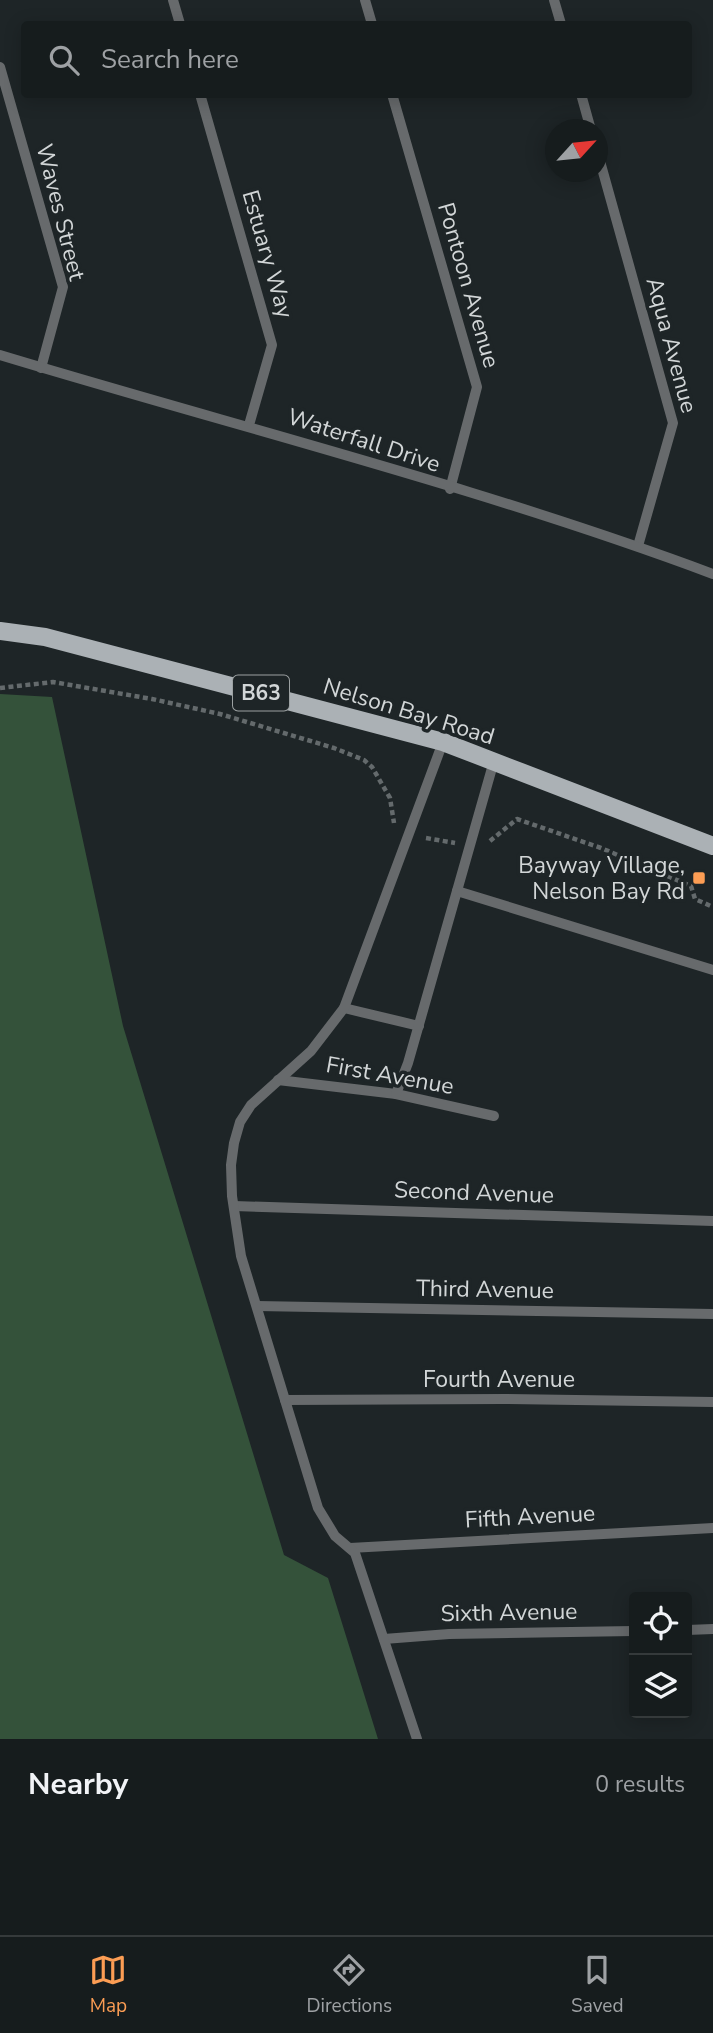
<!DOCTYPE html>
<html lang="en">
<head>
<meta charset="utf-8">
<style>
  body { margin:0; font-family:"Nunito Sans",sans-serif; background:#1f2526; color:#f1f3f6 }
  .controls { position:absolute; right:21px; bottom:21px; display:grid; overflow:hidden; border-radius:7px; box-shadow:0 4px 18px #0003 }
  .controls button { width:63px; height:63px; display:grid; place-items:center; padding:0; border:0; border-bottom:2px solid #353a3b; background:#161c1d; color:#f1f3f6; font:35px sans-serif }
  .compass { position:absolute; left:545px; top:119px; width:63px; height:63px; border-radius:50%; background:#161c1d; box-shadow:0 4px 18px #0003; rotate:63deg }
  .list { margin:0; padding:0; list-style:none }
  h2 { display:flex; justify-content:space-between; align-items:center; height:91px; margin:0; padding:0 28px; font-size:30px }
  h2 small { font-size:23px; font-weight:400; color:#9ea1a4 }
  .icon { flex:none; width:38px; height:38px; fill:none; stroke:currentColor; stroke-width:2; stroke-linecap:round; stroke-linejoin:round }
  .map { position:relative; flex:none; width:713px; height:1739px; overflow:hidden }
  .search { position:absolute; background:#161c1d; box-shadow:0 4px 18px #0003; left:21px; right:21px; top:21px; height:77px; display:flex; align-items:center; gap:18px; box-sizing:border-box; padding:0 24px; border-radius:7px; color:#9ea1a4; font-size:26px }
  .sheet { height:196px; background:#161c1d }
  nav { display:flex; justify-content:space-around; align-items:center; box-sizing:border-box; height:98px; border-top:2px solid #353a3b; background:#161c1d; font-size:19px; color:#9ea1a4 }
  nav a { display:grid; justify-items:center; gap:4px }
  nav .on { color:#fc9d54 }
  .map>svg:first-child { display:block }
  .green { fill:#34523a }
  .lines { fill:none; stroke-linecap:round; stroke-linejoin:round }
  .path { stroke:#646a6c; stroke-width:4.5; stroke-dasharray:5 3.5; stroke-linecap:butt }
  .service { stroke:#676a6c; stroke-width:10 }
  .primary { stroke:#abb1b5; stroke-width:18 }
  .poi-dot { fill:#fc9d54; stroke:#1e2527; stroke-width:2.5 }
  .labels { text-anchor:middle; stroke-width:7; stroke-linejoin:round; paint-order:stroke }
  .shield { fill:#1e2527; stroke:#9ca1a2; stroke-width:2 }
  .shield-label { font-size:21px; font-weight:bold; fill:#d2d6d7 }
  .street-label { font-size:23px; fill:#d2d6d7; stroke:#1e2527 }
  .poi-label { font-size:23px; fill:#d2d6d7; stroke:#1e2527; text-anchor:end }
</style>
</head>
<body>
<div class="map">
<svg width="713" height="1739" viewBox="0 0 713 1739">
  <rect width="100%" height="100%" fill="#1e2527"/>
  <path class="green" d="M0,694L52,697L123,1026L284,1555L328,1578L378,1739H0Z"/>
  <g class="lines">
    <g class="path">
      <path d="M0,688L53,682L152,699L220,714L334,748L364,760L372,767L390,798L394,823"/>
      <path d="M426,838L455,843"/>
      <path d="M490,841L517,819L601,848L691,886L695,899L713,907"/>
    </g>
    <g class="service">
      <path d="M173,0L180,24"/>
      <path d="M365,0L372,24"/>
      <path d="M554,0L561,24"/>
      <path d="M0,67L63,287L41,368"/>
      <path d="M200,94L272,345L249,425"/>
      <path d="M392,94L477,387L450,489"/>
      <path d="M581,94L591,130"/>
      <path d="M598,154L673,423L638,546"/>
      <path d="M0,355C238,427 480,487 713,574"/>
      <path d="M457,891L713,970"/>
      <path d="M344,1008L419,1026"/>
      <path d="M278,1080L396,1094L494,1116"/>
      <path d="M396,1094L408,1063L494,761"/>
      <path d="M234,1206L713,1221"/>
      <path d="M257,1306L713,1314"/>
      <path d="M285,1400L502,1399L713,1402"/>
      <path d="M350,1548L713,1528"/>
      <path d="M687,1630L713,1629"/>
      <path d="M384,1639L449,1634L634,1631"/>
      <path d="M417,1739L355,1553L335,1536L318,1508L241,1256L232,1196L231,1165L234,1143L240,1122L251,1105L311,1051L344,1008L443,742"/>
    </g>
    <path class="primary" d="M0,631L45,637L443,742L713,846"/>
  </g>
  <rect class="poi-dot" x="692" y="871" width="14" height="14" rx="3.5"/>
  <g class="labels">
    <rect class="shield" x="233" y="675.5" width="56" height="35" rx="5"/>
    <g class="shield-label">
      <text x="261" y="700">B63</text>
    </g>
    <g class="street-label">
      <text transform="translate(61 212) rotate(76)" y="8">Waves Street</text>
      <text transform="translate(268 254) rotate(74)" y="8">Estuary Way</text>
      <text transform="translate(469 285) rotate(74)" y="8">Pontoon Avenue</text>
      <text transform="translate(672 345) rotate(75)" y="8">Aqua Avenue</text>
      <text transform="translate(364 440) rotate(18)" y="8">Waterfall Drive</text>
      <text transform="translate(409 711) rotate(17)" y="8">Nelson Bay Road</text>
      <text transform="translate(390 1075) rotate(10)" y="8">First Avenue</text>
      <text transform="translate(474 1192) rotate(2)" y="8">Second Avenue</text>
      <text transform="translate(485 1289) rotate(1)" y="8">Third Avenue</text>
      <text x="499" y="1387">Fourth Avenue</text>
      <text transform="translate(530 1516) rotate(-3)" y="8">Fifth Avenue</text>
      <text transform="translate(509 1612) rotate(-1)" y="8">Sixth Avenue</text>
    </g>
    <g class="poi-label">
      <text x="685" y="873">Bayway Village,<tspan x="685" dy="26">Nelson Bay Rd</tspan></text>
    </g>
  </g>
</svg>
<div class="controls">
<button><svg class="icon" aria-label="locate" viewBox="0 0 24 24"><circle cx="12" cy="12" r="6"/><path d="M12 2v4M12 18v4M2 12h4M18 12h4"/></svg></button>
<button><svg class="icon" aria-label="layers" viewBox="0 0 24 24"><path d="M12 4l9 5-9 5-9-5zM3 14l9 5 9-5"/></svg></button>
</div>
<svg class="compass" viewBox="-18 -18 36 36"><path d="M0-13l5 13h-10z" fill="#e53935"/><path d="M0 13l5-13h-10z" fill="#9ea1a4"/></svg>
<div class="search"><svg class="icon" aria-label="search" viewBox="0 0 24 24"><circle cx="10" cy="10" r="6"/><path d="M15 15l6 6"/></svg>Search here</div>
</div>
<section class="sheet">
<h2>Nearby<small>0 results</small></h2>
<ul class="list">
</ul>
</section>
<nav>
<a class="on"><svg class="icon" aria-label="map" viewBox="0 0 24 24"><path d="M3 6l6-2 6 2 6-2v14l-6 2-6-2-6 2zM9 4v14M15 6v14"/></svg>Map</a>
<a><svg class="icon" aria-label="directions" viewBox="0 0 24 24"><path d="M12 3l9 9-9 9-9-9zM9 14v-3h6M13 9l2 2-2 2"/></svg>Directions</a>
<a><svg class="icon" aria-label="saved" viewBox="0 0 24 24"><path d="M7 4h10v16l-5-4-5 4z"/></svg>Saved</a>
</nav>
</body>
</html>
